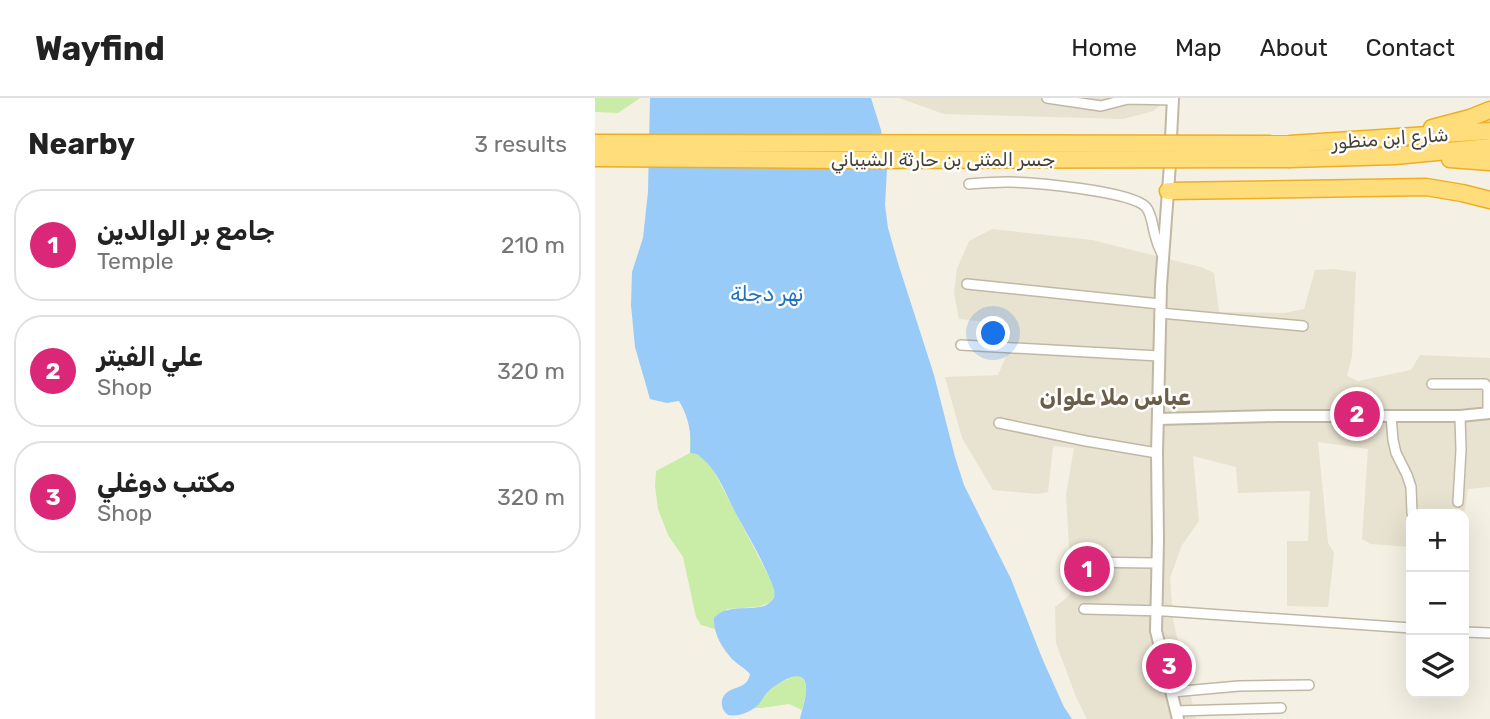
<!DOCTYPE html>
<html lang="en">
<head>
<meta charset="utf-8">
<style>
  body { margin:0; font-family:Rubik,"Noto Naskh Arabic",sans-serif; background:#f6f6f6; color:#222 }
  .controls { position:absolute; right:21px; bottom:21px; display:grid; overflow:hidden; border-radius:14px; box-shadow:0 7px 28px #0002 }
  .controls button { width:63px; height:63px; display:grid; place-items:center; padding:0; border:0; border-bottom:2px solid #e0e0e0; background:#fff; color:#222; font:35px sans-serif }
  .you { position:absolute; left:399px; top:236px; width:24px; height:24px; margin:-18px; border:5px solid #fff; border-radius:50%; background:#1a73e8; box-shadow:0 0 0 10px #1a73e833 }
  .badge { display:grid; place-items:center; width:46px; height:46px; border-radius:50%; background:#db2777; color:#fff; font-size:23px; font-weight:700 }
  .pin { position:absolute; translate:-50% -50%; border:4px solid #fff; box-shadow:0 2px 7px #0006 }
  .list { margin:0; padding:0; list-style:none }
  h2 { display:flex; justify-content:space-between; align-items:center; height:91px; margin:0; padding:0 28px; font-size:30px }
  h2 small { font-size:23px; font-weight:400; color:#767676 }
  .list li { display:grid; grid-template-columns:46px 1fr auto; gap:21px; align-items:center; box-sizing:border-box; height:112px; margin:0 14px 14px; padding:0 14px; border:2px solid #e0e0e0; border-radius:28px }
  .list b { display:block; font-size:26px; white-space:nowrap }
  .list p { margin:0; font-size:23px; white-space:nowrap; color:#767676 }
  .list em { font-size:23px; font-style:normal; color:#767676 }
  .icon { flex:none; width:38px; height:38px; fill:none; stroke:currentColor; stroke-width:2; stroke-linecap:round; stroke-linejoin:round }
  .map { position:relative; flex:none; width:895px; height:621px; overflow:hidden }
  header { display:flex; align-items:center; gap:42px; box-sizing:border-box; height:98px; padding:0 35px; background:#fff; border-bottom:2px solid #e0e0e0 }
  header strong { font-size:33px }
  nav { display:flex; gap:38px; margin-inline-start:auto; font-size:24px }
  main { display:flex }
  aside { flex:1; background:#fff }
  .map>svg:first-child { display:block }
  .residential { fill:#e8e2d0 }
  .green { fill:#c9eda7 }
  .water { fill:#98cbf8 }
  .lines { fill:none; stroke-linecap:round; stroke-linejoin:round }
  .minor-casing { stroke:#c0b8a5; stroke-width:12 }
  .tertiary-casing { stroke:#c0b8a5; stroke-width:14 }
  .trunk-casing { stroke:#eeae23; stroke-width:19 }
  .minor { stroke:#fff; stroke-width:9 }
  .tertiary { stroke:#fff; stroke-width:10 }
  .trunk { stroke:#ffdd7a; stroke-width:16 }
  .trunk-bridge-casing { stroke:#eeae23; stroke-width:19; stroke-linecap:butt }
  .trunk-bridge { stroke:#ffdd7a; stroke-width:16 }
  .labels { text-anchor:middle; stroke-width:5; stroke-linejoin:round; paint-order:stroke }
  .street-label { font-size:19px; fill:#463f33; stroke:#fff }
  .water-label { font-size:21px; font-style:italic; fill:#2172bd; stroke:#fff }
  .quarter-label { font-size:23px; font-weight:bold; fill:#6a5e49; stroke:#fff }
</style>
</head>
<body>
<header>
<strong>Wayfind</strong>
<nav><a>Home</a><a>Map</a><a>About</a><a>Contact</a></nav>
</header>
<main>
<aside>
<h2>Nearby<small>3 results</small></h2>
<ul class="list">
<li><span class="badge">1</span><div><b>جامع بر الوالدين</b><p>Temple</p></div><em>210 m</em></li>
<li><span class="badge">2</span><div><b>علي الفيتر</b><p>Shop</p></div><em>320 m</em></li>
<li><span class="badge">3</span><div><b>مكتب دوغلي</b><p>Shop</p></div><em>320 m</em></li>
</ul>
</aside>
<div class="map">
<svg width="895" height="621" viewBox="0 0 895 621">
  <rect width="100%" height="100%" fill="#f4f0e3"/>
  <g class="residential">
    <path d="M304,0H570L569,5L558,13L528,21L349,16Z"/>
    <path d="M397,131L497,142L606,169L619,175L624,214L690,215L709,211L720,172L738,171L761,174L757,258L752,278L763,283L816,272L825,257L895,260V389L873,391L869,416H816V449L776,446L767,441L773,351L723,344L733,445L739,455L733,509L692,508V443H713L715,393L643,395L641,369L598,358L604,423L587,447L575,480L578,522L601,621H492L481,599L461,545L460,509L475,497L476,481L471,397L479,350L458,348L453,394L442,396L398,392L367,340L350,279L403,277L412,256L409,226L364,221L359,195L362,171L374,143Z"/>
  </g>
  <g class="green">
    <path d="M0,0H45L23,15L0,14Z"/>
    <path d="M93,320C119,377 150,431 178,487L180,496L176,504L163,509L132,511L119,525L120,531L106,527L101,519L88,459L73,437L63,411L60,388L61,373L95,355V332Z"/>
    <path d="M200,578H206C215,587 210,601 207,612L194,606L167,610H158C165,605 168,598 174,593C182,586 191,581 200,578Z"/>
  </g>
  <path class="water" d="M55,0H276L286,32L292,71L290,107L293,130L303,165L339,277L360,359L369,387L416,481L447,560L469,609L477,621H205C207,611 212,599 211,589C210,566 181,586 173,594C169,597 167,603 163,607C155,614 144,619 133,617C125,611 124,599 134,593C144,588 153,588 155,576C150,570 143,567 137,561C127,550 118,535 119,520C134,502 168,518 178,501C181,496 179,491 177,486C167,461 153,437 140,414C132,398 125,380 114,367C110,363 106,359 102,356L95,355C97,336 94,320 84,303L72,305L55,301L40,249L36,207L37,174L48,140L53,94Z"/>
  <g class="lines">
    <defs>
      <g id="minor">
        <path d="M452,0L506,8L533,1L578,2"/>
        <path d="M374,86C387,85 399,84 412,84C437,84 536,93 551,109C558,118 557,130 561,140C562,146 565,151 567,156"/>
        <path d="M372,186L565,206"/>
        <path d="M565,215L708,228"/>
        <path d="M366,247L564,258"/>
        <path d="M837,286H890L893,291V315"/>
        <path d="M796,318L798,342L801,355L812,377L816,389L817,415"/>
        <path d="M404,325L491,343L562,355"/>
        <path d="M863,404L866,352L865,318"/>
        <path d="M480,464L562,465"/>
        <path d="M489,511L570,513L816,530"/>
        <path d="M869,534L895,535"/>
        <path d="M577,594L644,588L714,587"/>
        <path d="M581,613L686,610"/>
      </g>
      <g id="tertiary">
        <path d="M576,40L578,0"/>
        <path d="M575,66L566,188L562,355L563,442L561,533L583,621"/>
        <path d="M563,321L681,318H865L895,315"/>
      </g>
      <g id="trunk">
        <path d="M837,30L875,20L895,12"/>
        <path d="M695,46L895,33"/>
        <path d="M695,61L800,58L895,49"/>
        <path d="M855,61L895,64"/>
        <path d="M573,93L831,89L867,95L895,102"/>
      </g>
    </defs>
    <use href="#minor" class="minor-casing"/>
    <use href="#tertiary" class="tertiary-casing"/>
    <use href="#trunk" class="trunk-casing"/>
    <use href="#minor" class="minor"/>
    <use href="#tertiary" class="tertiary"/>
    <use href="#trunk" class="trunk"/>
    <defs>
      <g id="trunk-bridge">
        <path d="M0,45L695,46"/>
        <path d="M0,60L248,62L695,61"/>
      </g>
    </defs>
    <use href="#trunk-bridge" class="trunk-bridge-casing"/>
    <use href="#trunk-bridge" class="trunk-bridge"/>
  </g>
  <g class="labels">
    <g class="street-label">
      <text transform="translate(795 40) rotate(-4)" y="7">شارع ابن منظور</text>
      <text x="348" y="68">جسر المثنى بن حارثة الشيباني</text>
    </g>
    <g class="water-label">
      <text x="172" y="203">نهر دجلة</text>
    </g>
    <g class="quarter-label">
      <text x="520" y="307">عباس ملا علوان</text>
    </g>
  </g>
</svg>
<div class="controls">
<button>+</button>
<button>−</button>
<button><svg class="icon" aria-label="layers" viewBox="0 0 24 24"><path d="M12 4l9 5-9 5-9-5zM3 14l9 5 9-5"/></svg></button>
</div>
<div class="you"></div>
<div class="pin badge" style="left:492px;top:471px">1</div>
<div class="pin badge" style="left:762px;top:316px">2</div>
<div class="pin badge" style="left:574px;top:568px">3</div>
</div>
</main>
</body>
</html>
